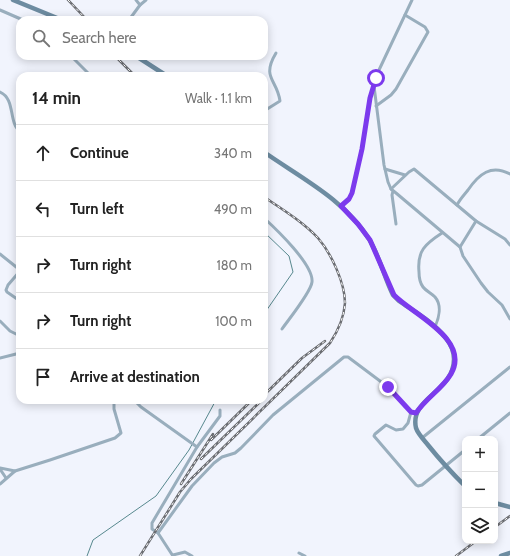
<!DOCTYPE html>
<html lang="en">
<head>
<meta charset="utf-8">
<style>
  body { margin:0; font-family:Cabin,sans-serif; background:#f6f6f6; color:#222 }
  .controls { position:absolute; right:12px; bottom:12px; display:grid; overflow:hidden; border-radius:8px; box-shadow:0 2px 10px #0003 }
  .controls button { width:36px; height:36px; display:grid; place-items:center; padding:0; border:0; border-bottom:1px solid #e0e0e0; background:#fff; color:#222; font:20px sans-serif }
  .stop { position:absolute; width:12px; height:12px; margin:-9px; border:3px solid #7c3aed; border-radius:50%; background:#fff }
  .stop.end { background:#7c3aed; border-color:#fff; box-shadow:0 1px 4px #0008 }
  .list { margin:0; padding:0; list-style:none }
  h2 { display:flex; justify-content:space-between; align-items:center; height:52px; margin:0; padding:0 16px; font-size:17px }
  h2 small { font-size:13px; font-weight:400; color:#767676 }
  .list li { display:grid; grid-template-columns:26px 1fr auto; gap:12px; align-items:center; box-sizing:border-box; height:56px; padding:0 16px; border-top:1px solid #e0e0e0 }
  .list b { display:block; font-size:15px; white-space:nowrap }
  .list em { font-size:13px; font-style:normal; color:#767676 }
  .icon { flex:none; width:22px; height:22px; fill:none; stroke:currentColor; stroke-width:2; stroke-linecap:round; stroke-linejoin:round }
  .map { position:relative; flex:none; width:510px; height:556px; overflow:hidden }
  .search { position:absolute; background:#fff; box-shadow:0 2px 10px #0003; left:16px; top:16px; width:252px; height:44px; display:flex; align-items:center; gap:10px; box-sizing:border-box; padding:0 14px; border-radius:12px; color:#767676; font-size:15px }
  .panel { position:absolute; background:#fff; box-shadow:0 2px 10px #0003; left:16px; top:72px; width:252px; height:332px; border-radius:12px }
  .map>svg:first-child { display:block }
  .lines { fill:none; stroke-linecap:round; stroke-linejoin:round }
  .stream { stroke:#57888e; stroke-width:1 }
  .street { stroke:#99aebd; stroke-width:3 }
  .secondary { stroke:#6d8ca1; stroke-width:4.5 }
  .rail-casing { stroke:#6b6d72; stroke-width:2.5 }
  .rail { stroke:#fff; stroke-width:1; stroke-dasharray:3; stroke-linecap:butt }
  .route { stroke:#7c3aed; stroke-width:5 }
</style>
</head>
<body>
<div class="map">
<svg width="510" height="556" viewBox="0 0 510 556">
  <rect width="100%" height="100%" fill="#f1f4fd"/>
  <g class="lines">
    <g class="stream">
      <path d="M264,232L289,256L293,272L264,314"/>
      <path d="M87,556L93,540L156,496L189,450L216,400"/>
    </g>
    <g class="street">
      <path d="M412,0L379,70L374,86L384,165L388,182L391,189L396,193L460,247L463,256L481,283L488,292L502,305L510,319"/>
      <path d="M140,5L146,0"/>
      <path d="M0,10L23,20"/>
      <path d="M129,20L140,5L136,0"/>
      <path d="M71,56L91,76"/>
      <path d="M0,92C16,99 8,123 20,131"/>
      <path d="M376,106L391,95L396,89L428,32L425,27L405,15"/>
      <path d="M264,111L280,101C277,79 261,78 276,53"/>
      <path d="M385,169L405,175"/>
      <path d="M391,189L409,172L414,169L476,221L505,239L510,245"/>
      <path d="M393,191L392,195L396,224"/>
      <path d="M457,205C460,199 464,195 468,190C479,174 491,164 510,174"/>
      <path d="M341,206L349,199L352,193L362,149L370,98L373,88"/>
      <path d="M264,218C276,229 314,265 312,282C311,292 289,319 282,329"/>
      <path d="M460,247L476,221"/>
      <path d="M0,254L20,270"/>
      <path d="M20,271L8,285L6,290L7,292L20,301"/>
      <path d="M0,321L10,331L20,336"/>
      <path d="M435,327C439,318 442,305 435,297C431,293 426,291 423,287C420,283 419,277 419,272C417,251 425,244 442,233"/>
      <path d="M0,358L20,353"/>
      <path d="M134,400L141,407L197,447"/>
      <path d="M411,412L408,423L403,429L396,430L386,425L375,434L374,436L416,485L418,486L422,485L465,450"/>
      <path d="M422,438L510,367"/>
      <path d="M478,439L510,413"/>
      <path d="M0,468L15,471"/>
      <path d="M0,469L6,478"/>
      <path d="M0,484L15,471L50,460L115,438L121,433L114,409V400"/>
      <path d="M158,533L192,486L214,463L222,457L235,453L241,448L273,415L344,357H348L388,387L411,412L416,413"/>
      <path d="M299,553L305,556"/>
      <path d="M173,555L185,552L192,556"/>
      <path d="M173,556L158,533L152,529V523L197,447L220,416V410"/>
    </g>
    <g class="secondary">
      <path d="M13,0L62,20"/>
      <path d="M136,56L167,76"/>
      <path d="M264,152C301,178 344,199 369,239C380,257 384,277 393,295L399,301C415,312 433,322 445,337C450,343 454,351 454,359C454,392 409,398 416,428C418,434 424,440 428,445C440,460 452,473 465,486"/>
      <path d="M495,503L510,507"/>
      <path d="M501,556L510,553"/>
    </g>
    <defs>
      <g id="rail">
        <path d="M68,0L87,20"/>
        <path d="M115,56L135,76"/>
        <path d="M264,395L302,358L325,341"/>
        <path d="M211,440L252,400"/>
        <path d="M201,459L262,400"/>
        <path d="M181,484L213,434"/>
        <path d="M495,527L510,516"/>
        <path d="M140,556L180,492L191,479L330,343C338,331 344,317 345,303C345,283 331,253 318,238C303,222 282,209 264,197"/>
        <path d="M456,556L476,541"/>
      </g>
    </defs>
    <use href="#rail" class="rail-casing"/>
    <use href="#rail" class="rail"/>
  </g>
  <g class="lines">
    <path class="route" d="M376,78L370,98L362,149L352,193L349,199L341,206L358,224L370,240L394,295C412,314 471,339 451,374C442,389 426,398 416,413L411,412L388,387"/>
  </g>
</svg>
<div class="controls">
<button>+</button>
<button>−</button>
<button><svg class="icon" aria-label="layers" viewBox="0 0 24 24"><path d="M12 4l9 5-9 5-9-5zM3 14l9 5 9-5"/></svg></button>
</div>
<div class="stop" style="left:376px;top:78px"></div>
<div class="stop end" style="left:388px;top:387px"></div>
<div class="search"><svg class="icon" aria-label="search" viewBox="0 0 24 24"><circle cx="10" cy="10" r="6"/><path d="M15 15l6 6"/></svg>Search here</div>
<section class="panel">
<h2>14 min<small>Walk · 1.1 km</small></h2>
<ul class="list">
<li><svg class="icon" aria-label="ahead" viewBox="0 0 24 24"><path d="M12 20V5M6 11l6-6 6 6"/></svg><div><b>Continue</b></div><em>340 m</em></li>
<li><svg class="icon" aria-label="left" viewBox="0 0 24 24"><path d="M17 20v-9H6M10 6l-5 5 5 5"/></svg><div><b>Turn left</b></div><em>490 m</em></li>
<li><svg class="icon" aria-label="right" viewBox="0 0 24 24"><path d="M7 20v-9h11M14 6l5 5-5 5"/></svg><div><b>Turn right</b></div><em>180 m</em></li>
<li><svg class="icon" aria-label="right" viewBox="0 0 24 24"><path d="M7 20v-9h11M14 6l5 5-5 5"/></svg><div><b>Turn right</b></div><em>100 m</em></li>
<li><svg class="icon" aria-label="arrive" viewBox="0 0 24 24"><path d="M6 21V4h12l-3 4 3 4H6"/></svg><div><b>Arrive at destination</b></div></li>
</ul>
</section>
</div>
</body>
</html>
